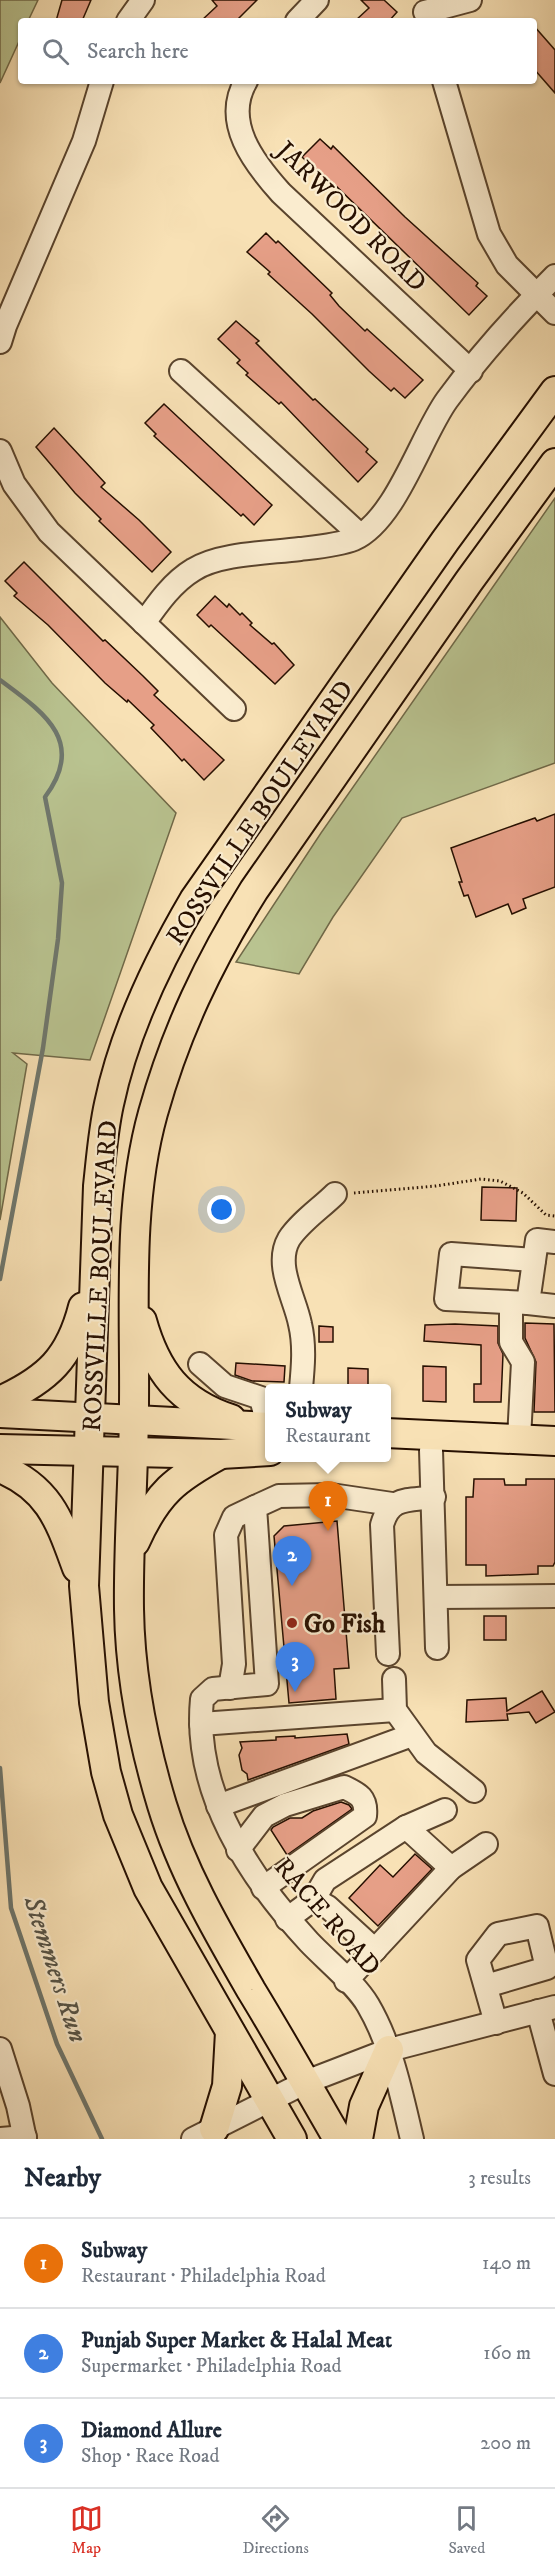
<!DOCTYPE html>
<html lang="en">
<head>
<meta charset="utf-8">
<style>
  body { margin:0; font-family:"IM FELL DW Pica",serif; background:#f6f6f7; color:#1f2937 }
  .you { position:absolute; left:222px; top:1210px; width:21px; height:21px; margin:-15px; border:4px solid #fff; border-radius:50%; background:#1a73e8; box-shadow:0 0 0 9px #1a73e833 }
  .badge { display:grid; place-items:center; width:39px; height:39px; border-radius:50%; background:#d93025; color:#fff; font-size:20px; font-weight:700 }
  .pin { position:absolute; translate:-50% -50px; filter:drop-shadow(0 2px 3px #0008) }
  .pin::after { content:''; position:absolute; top:32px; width:21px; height:18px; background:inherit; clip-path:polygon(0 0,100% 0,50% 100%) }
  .popup { position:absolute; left:265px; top:1384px; width:126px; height:78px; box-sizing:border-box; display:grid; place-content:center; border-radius:6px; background:#fff; filter:drop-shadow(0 2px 4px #0005); font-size:20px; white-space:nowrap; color:#747a83 }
  .popup b { font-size:22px; color:#1f2937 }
  .popup::after { content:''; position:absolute; left:50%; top:100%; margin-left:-12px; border:12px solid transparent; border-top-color:#fff }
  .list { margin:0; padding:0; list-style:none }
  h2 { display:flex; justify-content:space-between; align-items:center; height:78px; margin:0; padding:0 24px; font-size:26px }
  h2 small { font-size:20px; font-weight:400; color:#747a83 }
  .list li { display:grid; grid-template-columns:39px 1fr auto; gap:18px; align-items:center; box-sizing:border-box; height:90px; padding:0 24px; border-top:2px solid #e0e1e3 }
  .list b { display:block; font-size:22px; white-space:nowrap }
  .list p { margin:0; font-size:20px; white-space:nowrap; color:#747a83 }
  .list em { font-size:20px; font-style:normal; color:#747a83 }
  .icon { flex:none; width:33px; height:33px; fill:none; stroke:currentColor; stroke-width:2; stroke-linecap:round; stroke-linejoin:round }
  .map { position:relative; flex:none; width:555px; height:2139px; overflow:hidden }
  .search { position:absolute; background:#fff; box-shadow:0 2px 4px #0004; left:18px; right:18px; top:18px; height:66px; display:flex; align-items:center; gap:15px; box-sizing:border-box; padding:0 21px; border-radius:6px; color:#747a83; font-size:22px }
  .sheet { height:348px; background:#fff }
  nav { display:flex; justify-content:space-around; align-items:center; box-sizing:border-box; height:84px; border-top:2px solid #e0e1e3; background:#fff; font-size:16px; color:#747a83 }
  nav a { display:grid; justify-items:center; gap:3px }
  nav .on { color:#d93025 }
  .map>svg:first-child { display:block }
  .green { fill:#b9c390; stroke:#706948; stroke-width:1.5 }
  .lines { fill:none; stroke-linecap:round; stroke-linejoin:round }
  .stream { stroke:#6f776d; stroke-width:4.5 }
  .building { fill:#e69f87; stroke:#260f00; stroke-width:1.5 }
  .minor-casing { stroke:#5a442d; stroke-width:26 }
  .major-casing { stroke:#260f00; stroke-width:32 }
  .path { stroke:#260f00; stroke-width:3; stroke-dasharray:1.5 3; stroke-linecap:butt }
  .minor { stroke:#faeccf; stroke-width:22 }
  .major { stroke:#f8e1b5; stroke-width:28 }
  .poi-dot { fill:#8f2418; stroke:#faeccf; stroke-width:2 }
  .labels { text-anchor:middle; stroke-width:4.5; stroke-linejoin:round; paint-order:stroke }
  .street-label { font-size:26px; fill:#260f00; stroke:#faeccf }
  .poi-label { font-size:26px; font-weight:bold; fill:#260f00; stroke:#faeccf; text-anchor:start }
  .water-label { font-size:27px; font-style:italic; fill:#565448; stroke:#faeccf }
</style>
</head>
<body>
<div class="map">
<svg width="555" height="2139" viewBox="0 0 555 2139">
  <rect width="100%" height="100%" fill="#f8e1b5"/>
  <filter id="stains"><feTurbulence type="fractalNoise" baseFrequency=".00333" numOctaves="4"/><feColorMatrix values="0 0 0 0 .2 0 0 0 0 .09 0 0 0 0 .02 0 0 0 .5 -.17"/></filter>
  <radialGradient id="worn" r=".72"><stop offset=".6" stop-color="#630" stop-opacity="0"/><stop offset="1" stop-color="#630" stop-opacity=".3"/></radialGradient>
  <g class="green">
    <path d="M0,0H38L28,21H21V37L0,83Z"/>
    <path d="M555,498V763L402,818L333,917L299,974L236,962L321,833Z"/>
    <path d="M0,617L52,683L176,813L90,1060L13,1053L27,1064L0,1220Z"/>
  </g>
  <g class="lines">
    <g class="stream">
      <path d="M0,680C43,712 87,741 45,797L62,883L58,939L43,1048L0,1279"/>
      <path d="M0,1768L11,1908L57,2044L102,2139"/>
    </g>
  </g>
  <g class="building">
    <path d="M62,0H91L82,21H56Z"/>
    <path d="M212,0H257L236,21H201L217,6Z"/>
    <path d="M361,0H384L397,12L389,21H355L369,8Z"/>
    <path d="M534,26L555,50V93L534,69Z"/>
    <path d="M320,139L331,149L333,146L405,217L478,283L476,286L487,296L469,315L337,187L335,188L302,157Z"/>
    <path d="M266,233L276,243L278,241L332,293L330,295L339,306L365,331L367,329L423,380L405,398L394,388L391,391L369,371L312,314L268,274L270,272L247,252Z"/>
    <path d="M236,321L259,341L256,343L313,400L315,399L368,449L366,452L377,462L358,482L281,402L279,404L246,375L248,373L237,363L240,360L218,339Z"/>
    <path d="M164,404L272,505L254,525L243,514L241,516L154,436L156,434L145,423Z"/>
    <path d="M54,428L105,483L101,487L139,520L171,552L152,572L99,521L101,519L75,493L36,447Z"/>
    <path d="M24,562L103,641L105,640L143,676L158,691L154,695L224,760L204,780L184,759L182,761L172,750L151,728L154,725L128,700L127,702L105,683L48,625L14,596L17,593L5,581Z"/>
    <path d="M215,596L227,607L229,604L240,615L242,613L252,623L250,625L272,644L274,643L294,665L275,684L211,625L209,627L197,615Z"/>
    <path d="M555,814V887L523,899L526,908L512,914L508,904L476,917L468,895L464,896L459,882H462L451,848L515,825L535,818L537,821Z"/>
    <path d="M482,1187L517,1188L516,1221L481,1220Z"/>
    <path d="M525,1323L554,1324L555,1412H534L536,1362L525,1338Z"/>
    <path d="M455,1324L498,1326V1343L503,1354L501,1402H474V1384H481V1345L424,1341L425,1325Z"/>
    <path d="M319,1326L333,1327V1342H319Z"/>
    <path d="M236,1363L285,1366L284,1382L252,1381L235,1375Z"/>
    <path d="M423,1366L446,1367V1402L423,1401Z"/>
    <path d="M348,1368L368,1369V1389H348Z"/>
    <path d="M474,1479H504L505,1485H526V1479H555V1562L553,1566H538V1574L486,1576V1565H466V1497H473Z"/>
    <path d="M337,1521L349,1668L334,1669L336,1699L289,1703L274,1536L284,1526Z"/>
    <rect x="484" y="1616" width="22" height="24"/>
    <path d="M542,1691L555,1712L536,1723L529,1712L507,1714L508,1720L466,1722L467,1700L506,1698L507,1711Z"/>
    <path d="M347,1734L349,1744L248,1780L247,1774L242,1770L239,1755L242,1748L240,1742L276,1740V1737L295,1736V1738Z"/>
    <path d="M341,1802L349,1805L352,1809L287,1855L271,1830L273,1827L290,1818H302L313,1811Z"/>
    <path d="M415,1854L432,1869L378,1926L349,1898L380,1865L393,1877Z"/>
  </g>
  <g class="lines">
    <defs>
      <g id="minor">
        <path d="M425,12L470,0"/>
        <path d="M128,21L143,0"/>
        <path d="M297,21L317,0"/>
        <path d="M246,81C222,122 254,163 281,193L471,371"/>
        <path d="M444,81L489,234L507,265L555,313"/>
        <path d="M0,342L5,326L84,141L102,81"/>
        <path d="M181,371L360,535"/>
        <path d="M0,451L14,484L49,532L234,709"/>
        <path d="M144,623C158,603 173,582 193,570C219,553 270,553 300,549C317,547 339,545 354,539C396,520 421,436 447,400C479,356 517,314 555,276"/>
        <path d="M555,1242L537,1240L528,1303L555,1306"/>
        <path d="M511,1303V1342L523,1362L519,1439"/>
        <path d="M528,1303L446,1299L451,1254L534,1260"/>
        <path d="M200,1364L225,1386L261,1398L268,1426"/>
        <path d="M301,1388C303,1367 305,1345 300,1324C295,1298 274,1265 289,1239C300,1222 321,1208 335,1194"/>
        <path d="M431,1450L437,1648"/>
        <path d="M392,1504L331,1495L279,1496L255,1507L267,1684L213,1689L202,1699C193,1792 248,1876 309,1942C326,1960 356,1984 368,2005C392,2046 401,2093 412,2139"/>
        <path d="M436,1597L555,1596"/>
        <path d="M388,1654L382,1525C390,1496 408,1501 434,1497"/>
        <path d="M394,1679L395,1710L426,1753L474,1791"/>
        <path d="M230,1688L234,1664L226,1535L234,1517L255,1507"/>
        <path d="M201,1724L395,1710"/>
        <path d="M218,1806L412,1735"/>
        <path d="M406,1827L451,1868"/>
        <path d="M238,1850L264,1816L285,1805L344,1787C359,1794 367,1798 365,1816L263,1888"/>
        <path d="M314,1899L325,1880L406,1827L445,1810"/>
        <path d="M287,1919L314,1899L328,1907L375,1950"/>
        <path d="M346,1981L451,1868L486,1844"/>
        <path d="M486,1986L547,1968L537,1926L498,1934L478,1960L496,2023"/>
        <path d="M538,2011L555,2074"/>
        <path d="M0,2049L18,2106L25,2139"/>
        <path d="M0,2139L25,2137"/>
        <path d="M193,2139L306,2082L389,2050L555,2007"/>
      </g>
      <g id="major">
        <path d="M142,1321C156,1371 179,1402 231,1419"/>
        <path d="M0,1401C48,1379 70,1358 83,1307"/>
        <path d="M0,1413L270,1427"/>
        <path d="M386,1433L555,1441"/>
        <path d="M0,1449L221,1454L270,1451"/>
        <path d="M0,1468C50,1488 60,1522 77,1568"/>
        <path d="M135,1542C157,1493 175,1479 221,1454"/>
        <path d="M214,2129L227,2086L230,2032"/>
        <path d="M292,2139L148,1888L118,1815L106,1772L94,1702L84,1586L98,1186C101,1159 103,1131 109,1104C124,1032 157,963 194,900L445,541L555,391"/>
        <path d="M338,2139C309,2089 281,2039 251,1990C217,1931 182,1871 162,1805C143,1742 130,1674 129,1609C128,1541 134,1472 134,1403C135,1308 127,1206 153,1113C176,1031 209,962 254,890L469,581L555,463"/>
        <path d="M358,2139L364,2106L389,2050"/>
      </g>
    </defs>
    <use href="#minor" class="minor-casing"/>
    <use href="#major" class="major-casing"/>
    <path class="path" d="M354,1193L436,1186L481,1179L500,1181L523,1193L546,1215L555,1216"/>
    <use href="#minor" class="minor"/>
    <use href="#major" class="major"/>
  </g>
  <circle class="poi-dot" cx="292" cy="1623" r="6"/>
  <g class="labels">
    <g class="street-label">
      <text transform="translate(352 216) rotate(45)" y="9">JARWOOD ROAD</text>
      <text transform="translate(259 812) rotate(-56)" y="9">ROSSVILLE BOULEVARD</text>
      <text transform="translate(99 1276) rotate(-87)" y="9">ROSSVILLE BOULEVARD</text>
      <text transform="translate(328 1916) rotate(49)" y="9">RACE ROAD</text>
    </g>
    <g class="poi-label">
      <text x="304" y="1632">Go Fish</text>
    </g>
    <g class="water-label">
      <text transform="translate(56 1969) rotate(72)" y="9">Stemmers Run</text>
    </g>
  </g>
  <rect width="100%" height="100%" filter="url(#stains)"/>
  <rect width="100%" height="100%" fill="url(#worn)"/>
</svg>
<div class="you"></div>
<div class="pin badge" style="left:328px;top:1531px;background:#e8710a">1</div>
<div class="popup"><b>Subway</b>Restaurant</div>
<div class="pin badge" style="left:292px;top:1586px;background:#3f7fe0">2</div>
<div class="pin badge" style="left:295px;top:1692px;background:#3f7fe0">3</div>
<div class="search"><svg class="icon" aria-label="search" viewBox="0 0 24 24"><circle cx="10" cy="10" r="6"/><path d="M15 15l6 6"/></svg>Search here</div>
</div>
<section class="sheet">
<h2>Nearby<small>3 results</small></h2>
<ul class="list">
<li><span class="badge" style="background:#e8710a">1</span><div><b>Subway</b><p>Restaurant · Philadelphia Road</p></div><em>140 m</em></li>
<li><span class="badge" style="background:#3f7fe0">2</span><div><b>Punjab Super Market &amp; Halal Meat</b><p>Supermarket · Philadelphia Road</p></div><em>160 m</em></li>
<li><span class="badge" style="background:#3f7fe0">3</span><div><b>Diamond Allure</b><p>Shop · Race Road</p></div><em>200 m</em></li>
</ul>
</section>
<nav>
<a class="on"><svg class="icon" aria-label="map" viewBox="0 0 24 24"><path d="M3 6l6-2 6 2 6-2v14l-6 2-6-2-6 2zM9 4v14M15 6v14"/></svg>Map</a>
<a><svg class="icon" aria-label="directions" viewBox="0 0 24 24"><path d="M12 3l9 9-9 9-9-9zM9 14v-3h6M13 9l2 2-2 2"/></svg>Directions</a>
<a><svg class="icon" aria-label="saved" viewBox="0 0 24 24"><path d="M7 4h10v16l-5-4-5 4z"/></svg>Saved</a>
</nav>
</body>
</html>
